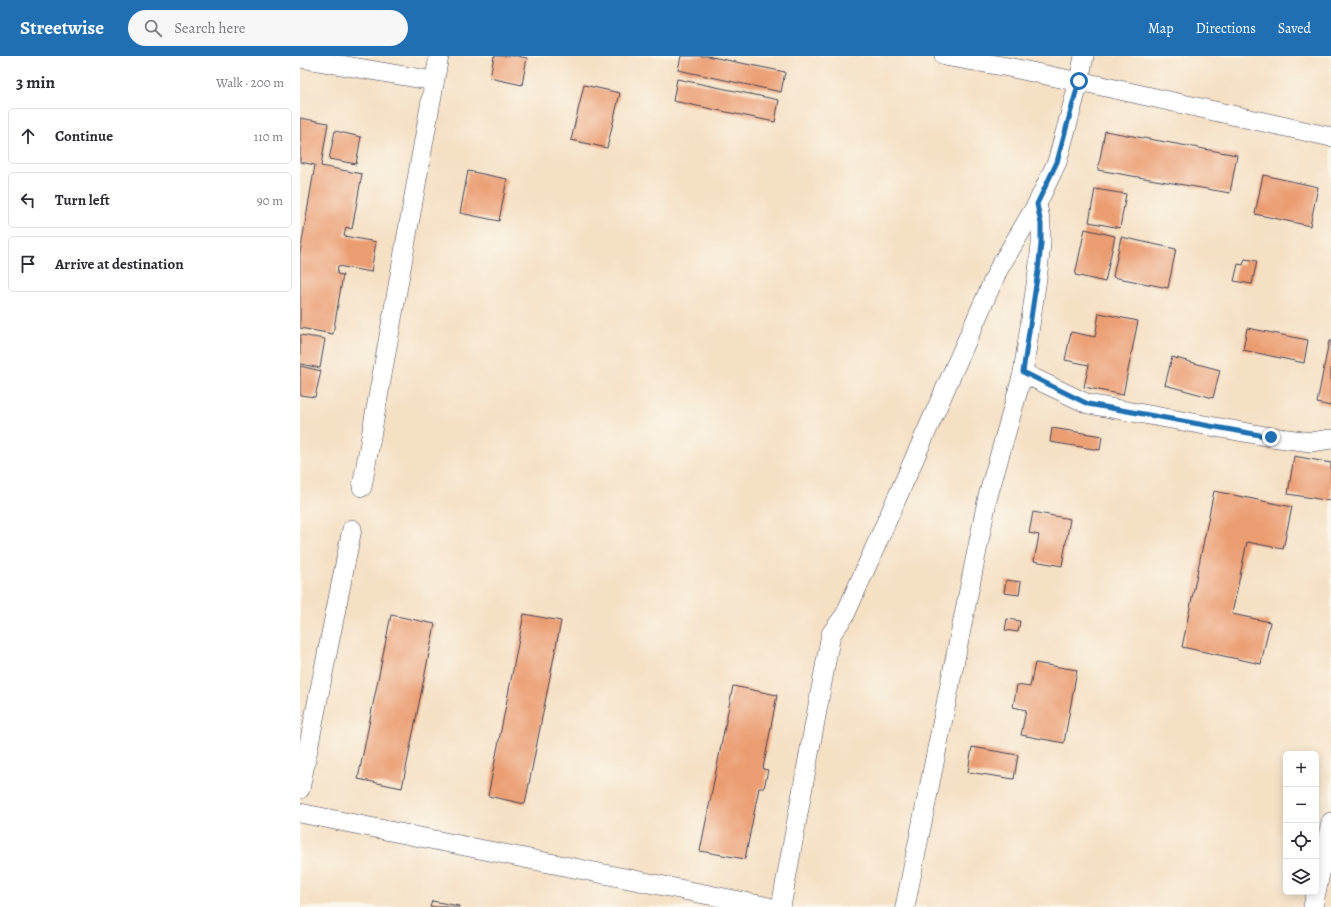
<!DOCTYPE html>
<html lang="en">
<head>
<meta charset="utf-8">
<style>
  body { margin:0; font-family:Alegreya,serif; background:#f7f7f7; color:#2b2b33 }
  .controls { position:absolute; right:12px; bottom:12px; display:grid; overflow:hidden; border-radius:6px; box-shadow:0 2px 10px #0003 }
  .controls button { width:36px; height:36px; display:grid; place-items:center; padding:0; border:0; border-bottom:1px solid #e1e1e2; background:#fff; color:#2b2b33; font:20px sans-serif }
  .stop { position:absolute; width:12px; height:12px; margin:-9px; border:3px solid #1f6fb2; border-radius:50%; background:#fff }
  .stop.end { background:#1f6fb2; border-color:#fff; box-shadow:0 1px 4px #0008 }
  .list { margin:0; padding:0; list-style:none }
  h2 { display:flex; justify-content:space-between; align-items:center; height:52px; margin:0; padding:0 16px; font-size:17px }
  h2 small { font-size:13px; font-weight:400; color:#7c7c81 }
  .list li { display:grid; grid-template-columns:26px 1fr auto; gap:12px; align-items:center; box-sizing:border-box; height:56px; margin:0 8px 8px; padding:0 8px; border:1px solid #e1e1e2; border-radius:6px }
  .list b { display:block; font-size:15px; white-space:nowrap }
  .list em { font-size:13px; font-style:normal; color:#7c7c81 }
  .icon { flex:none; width:22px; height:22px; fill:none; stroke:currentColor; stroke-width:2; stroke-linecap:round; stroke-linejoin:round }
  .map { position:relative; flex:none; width:1031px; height:851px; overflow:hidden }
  header { display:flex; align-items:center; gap:24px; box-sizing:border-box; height:56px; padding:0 20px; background:#1f6fb2; color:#fff }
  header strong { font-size:19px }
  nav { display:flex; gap:22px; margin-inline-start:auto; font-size:14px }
  .search { width:280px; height:36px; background:#f7f7f7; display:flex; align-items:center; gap:10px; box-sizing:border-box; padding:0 14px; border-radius:22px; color:#7c7c81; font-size:15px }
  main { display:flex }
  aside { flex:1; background:#fff }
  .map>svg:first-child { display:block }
  .building { fill:#eb9d72 }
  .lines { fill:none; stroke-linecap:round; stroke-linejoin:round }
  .street-casing { stroke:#423e50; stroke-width:20 }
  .street { stroke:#fff; stroke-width:19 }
  .route { stroke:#1f6fb2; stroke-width:5 }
</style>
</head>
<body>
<header>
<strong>Streetwise</strong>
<div class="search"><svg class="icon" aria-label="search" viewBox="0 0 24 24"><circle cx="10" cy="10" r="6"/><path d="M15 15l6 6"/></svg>Search here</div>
<nav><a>Map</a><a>Directions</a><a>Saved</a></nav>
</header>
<main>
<aside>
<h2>3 min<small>Walk · 200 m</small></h2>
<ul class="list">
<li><svg class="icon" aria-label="ahead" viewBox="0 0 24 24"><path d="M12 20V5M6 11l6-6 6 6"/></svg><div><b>Continue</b></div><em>110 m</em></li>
<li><svg class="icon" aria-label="left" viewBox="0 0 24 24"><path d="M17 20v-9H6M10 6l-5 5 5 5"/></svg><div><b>Turn left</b></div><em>90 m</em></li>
<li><svg class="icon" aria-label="arrive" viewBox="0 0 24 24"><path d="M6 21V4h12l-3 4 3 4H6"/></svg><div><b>Arrive at destination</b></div></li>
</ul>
</aside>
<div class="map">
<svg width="1031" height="851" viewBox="0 0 1031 851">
  <rect width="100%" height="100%" fill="#fbf7ec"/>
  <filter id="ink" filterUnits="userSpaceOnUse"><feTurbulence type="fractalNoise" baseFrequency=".025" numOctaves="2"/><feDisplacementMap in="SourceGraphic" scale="8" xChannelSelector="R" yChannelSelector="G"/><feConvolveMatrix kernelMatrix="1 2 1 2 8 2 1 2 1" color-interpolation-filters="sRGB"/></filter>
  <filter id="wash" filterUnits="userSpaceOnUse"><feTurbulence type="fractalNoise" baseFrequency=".012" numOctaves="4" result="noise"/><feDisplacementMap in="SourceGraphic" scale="16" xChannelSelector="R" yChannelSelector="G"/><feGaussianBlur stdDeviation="0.9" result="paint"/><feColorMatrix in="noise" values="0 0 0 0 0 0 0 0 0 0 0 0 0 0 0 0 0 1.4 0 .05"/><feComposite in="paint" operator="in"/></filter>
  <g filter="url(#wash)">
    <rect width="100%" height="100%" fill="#f5e0c4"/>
    <g id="blocks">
      <g class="building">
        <path d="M194,0H217L227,2L222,29L190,22Z"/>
        <path d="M381,0H407L485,16L481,36L378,14Z"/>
        <path d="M377,23L479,44L475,66L373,45Z"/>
        <path d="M284,29L320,37L307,92L271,84Z"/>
        <path d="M0,62L28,67L21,110L62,118L52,173L46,171L44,180L76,186L71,216L38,210L37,218L43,219L33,278L0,272V197L15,109L0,106Z"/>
        <path d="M35,75L61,81L56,108L29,103Z"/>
        <path d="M805,75L937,99L930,137L798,114Z"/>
        <path d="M168,115L207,123L199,165L160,157Z"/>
        <path d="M963,119L1018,131L1010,170L955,158Z"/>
        <path d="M795,133L826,138L820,172L789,166Z"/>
        <path d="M785,173L815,180L805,226L775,219Z"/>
        <path d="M821,181L876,193L868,232L813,221Z"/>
        <path d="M945,203L957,205L952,228L934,225L938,208L943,209Z"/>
        <path d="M799,257L838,265L823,339L784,331L789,309L765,304L771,276L795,281Z"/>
        <path d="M947,272L1008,284L1004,307L943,294Z"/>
        <path d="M0,279L25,283L20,312L0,308Z"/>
        <path d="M1029,285H1031V350L1017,347Z"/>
        <path d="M872,301L920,314L913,342L865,329Z"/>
        <path d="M0,310L21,315L15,341L0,339Z"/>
        <path d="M752,372L802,380L800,394L750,386Z"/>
        <path d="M994,400L1031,407V445L988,438Z"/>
        <path d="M914,435L992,451L983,493L947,486L932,558L970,566L961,608L882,591Z"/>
        <path d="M733,456L770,463L762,510L734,505L739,479L729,477Z"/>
        <path d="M706,524L721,526L719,539L704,537Z"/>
        <path d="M224,558L261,565L225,748L188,740Z"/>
        <path d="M91,559L135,568L102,732L58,723Z"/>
        <path d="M707,563L720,565L718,576L705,574Z"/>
        <path d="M735,607L777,614L764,687L721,679L726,654L713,651L717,629L730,631Z"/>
        <path d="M433,630L477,639L463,713L468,714L464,732H459L445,803L400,795Z"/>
        <path d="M672,691L718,699L714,723L668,716Z"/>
        <path d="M132,845L159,850V851H130Z"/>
      </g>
    </g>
  </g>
  <g filter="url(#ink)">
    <use href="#blocks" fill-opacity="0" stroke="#423e50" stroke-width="1"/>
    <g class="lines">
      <defs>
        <g id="street">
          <path d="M644,0L708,11L779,26"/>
          <path d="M0,2L134,25"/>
          <path d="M779,25L1031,81"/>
          <path d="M723,317L788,348L971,381L1011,386L1031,383"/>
          <path d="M62,431L139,0"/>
          <path d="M0,733L52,473"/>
          <path d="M0,757L469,851"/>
          <path d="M481,851L531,578L545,559L698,214L737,148L757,106L779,26L784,0"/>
          <path d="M605,851L688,440L723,317L738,215L741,188V168L737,148"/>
          <path d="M1013,851L1031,766"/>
        </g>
      </defs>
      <use href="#street" class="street-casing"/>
      <use href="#street" class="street"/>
    </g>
  </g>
  <g class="lines" filter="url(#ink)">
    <path class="route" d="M779,25L757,106L737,148L741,168V188L738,215L723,316L788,348L971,381"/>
  </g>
</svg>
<div class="controls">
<button>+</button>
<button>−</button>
<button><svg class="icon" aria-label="locate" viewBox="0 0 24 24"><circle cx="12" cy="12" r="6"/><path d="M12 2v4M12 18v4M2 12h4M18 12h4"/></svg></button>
<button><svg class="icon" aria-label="layers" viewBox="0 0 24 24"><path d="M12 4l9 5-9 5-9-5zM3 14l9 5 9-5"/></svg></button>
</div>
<div class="stop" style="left:779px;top:25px"></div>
<div class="stop end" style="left:971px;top:381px"></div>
</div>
</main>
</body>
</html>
